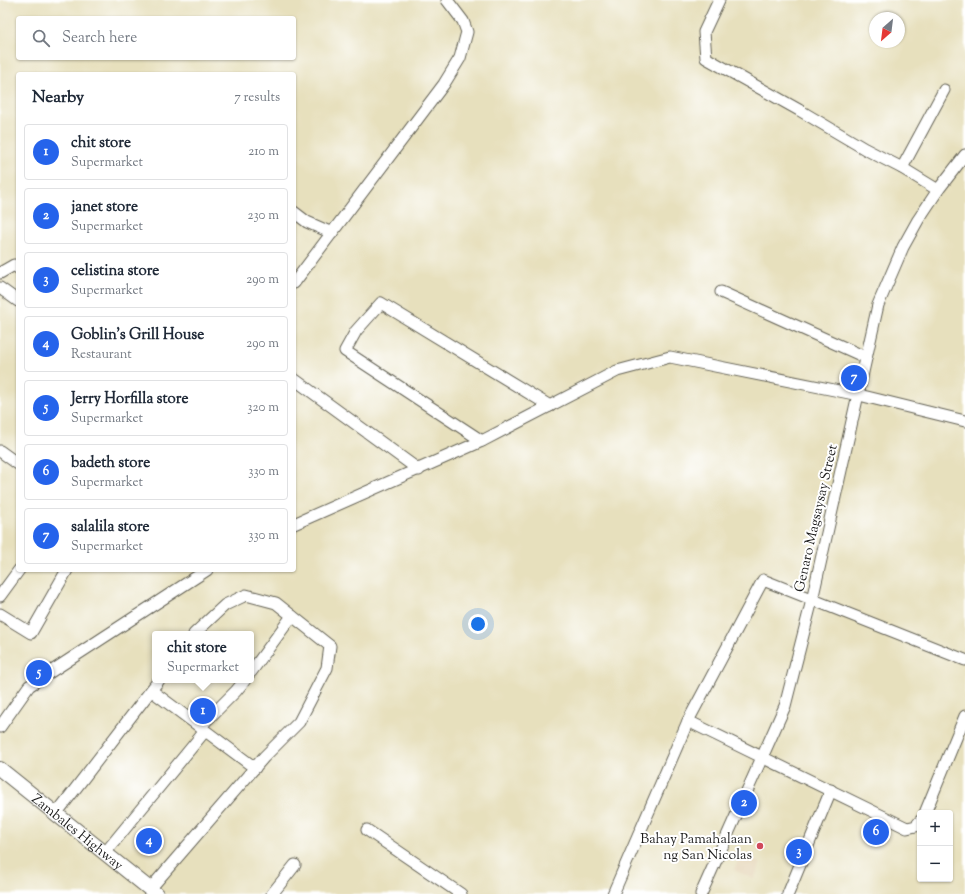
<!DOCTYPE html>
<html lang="en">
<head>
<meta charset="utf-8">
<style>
  body { margin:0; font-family:"Sorts Mill Goudy",serif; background:#f6f6f7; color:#1f2937 }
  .controls { position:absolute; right:12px; bottom:12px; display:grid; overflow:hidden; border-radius:4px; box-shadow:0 1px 3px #0004 }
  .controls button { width:36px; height:36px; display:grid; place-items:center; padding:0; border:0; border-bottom:1px solid #e0e1e3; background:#fff; color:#1f2937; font:20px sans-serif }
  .compass { position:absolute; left:869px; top:12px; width:36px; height:36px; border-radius:50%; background:#fff; box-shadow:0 1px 3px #0004; rotate:208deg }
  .you { position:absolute; left:478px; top:624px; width:14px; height:14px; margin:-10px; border:3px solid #fff; border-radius:50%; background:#1a73e8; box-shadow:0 0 0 6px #1a73e833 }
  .badge { display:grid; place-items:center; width:26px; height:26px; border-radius:50%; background:#2563eb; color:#fff; font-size:13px; font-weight:700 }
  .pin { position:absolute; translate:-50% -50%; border:2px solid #fff; box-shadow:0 1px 4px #0006 }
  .popup { position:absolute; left:152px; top:631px; width:102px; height:52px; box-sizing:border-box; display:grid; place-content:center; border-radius:4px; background:#fff; filter:drop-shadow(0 1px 3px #0005); font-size:13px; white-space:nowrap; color:#747a83 }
  .popup b { font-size:15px; color:#1f2937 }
  .popup::after { content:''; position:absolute; left:50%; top:100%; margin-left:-8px; border:8px solid transparent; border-top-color:#fff }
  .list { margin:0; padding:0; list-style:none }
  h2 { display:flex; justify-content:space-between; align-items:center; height:52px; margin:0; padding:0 16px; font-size:17px }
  h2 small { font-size:13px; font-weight:400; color:#747a83 }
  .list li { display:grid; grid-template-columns:26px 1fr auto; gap:12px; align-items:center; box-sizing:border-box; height:56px; margin:0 8px 8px; padding:0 8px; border:1px solid #e0e1e3; border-radius:4px }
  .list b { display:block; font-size:15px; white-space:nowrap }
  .list p { margin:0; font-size:13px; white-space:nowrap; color:#747a83 }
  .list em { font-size:13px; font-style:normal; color:#747a83 }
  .icon { flex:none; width:22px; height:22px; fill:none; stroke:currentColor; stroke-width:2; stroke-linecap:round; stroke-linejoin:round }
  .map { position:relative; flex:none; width:965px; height:894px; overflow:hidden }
  .search { position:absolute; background:#fff; box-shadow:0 1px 3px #0004; left:16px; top:16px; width:280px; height:44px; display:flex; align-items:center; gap:10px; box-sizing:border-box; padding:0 14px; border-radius:4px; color:#747a83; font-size:15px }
  .panel { position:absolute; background:#fff; box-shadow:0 1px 3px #0004; left:16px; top:72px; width:280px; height:500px; border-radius:4px }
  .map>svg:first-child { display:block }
  .built { fill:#e5d5b7 }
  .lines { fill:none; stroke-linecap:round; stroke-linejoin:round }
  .minor-casing { stroke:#636154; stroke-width:13 }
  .major-casing { stroke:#636154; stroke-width:16 }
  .minor { stroke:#fff; stroke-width:11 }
  .major { stroke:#fff; stroke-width:14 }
  .poi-dot { fill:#d1495b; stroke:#fff; stroke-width:1.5 }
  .labels { text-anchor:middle; stroke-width:4; stroke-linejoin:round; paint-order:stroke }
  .street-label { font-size:14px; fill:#1c1c1c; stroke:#fff }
  .poi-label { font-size:14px; fill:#1c1c1c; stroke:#fff; text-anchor:end }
</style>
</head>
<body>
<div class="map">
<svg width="965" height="894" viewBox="0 0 965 894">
  <rect width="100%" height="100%" fill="#fff"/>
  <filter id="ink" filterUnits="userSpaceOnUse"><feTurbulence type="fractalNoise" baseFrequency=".025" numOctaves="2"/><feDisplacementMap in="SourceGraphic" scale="8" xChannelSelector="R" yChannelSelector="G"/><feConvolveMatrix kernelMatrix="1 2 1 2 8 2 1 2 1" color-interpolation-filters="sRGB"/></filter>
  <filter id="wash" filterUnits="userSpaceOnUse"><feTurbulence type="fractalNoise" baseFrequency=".012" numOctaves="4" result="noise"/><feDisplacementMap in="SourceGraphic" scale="16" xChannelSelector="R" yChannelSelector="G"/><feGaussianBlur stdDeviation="0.9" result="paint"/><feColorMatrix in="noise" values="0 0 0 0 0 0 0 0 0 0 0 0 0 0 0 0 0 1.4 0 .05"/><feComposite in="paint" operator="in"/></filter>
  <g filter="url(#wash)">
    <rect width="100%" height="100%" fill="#e7e0bd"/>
    <path class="built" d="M741,854L761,863L754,879L734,870Z"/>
  </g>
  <g filter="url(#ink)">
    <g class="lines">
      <defs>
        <g id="minor">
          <path d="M719,0L704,32L706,58L799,110L865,149L902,168L938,190"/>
          <path d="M902,168L944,90"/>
          <path d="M294,212L307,222L332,233"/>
          <path d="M0,273L14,265L18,268"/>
          <path d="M294,283L444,84L460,58L467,32L463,21L447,0"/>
          <path d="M0,288L18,301"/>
          <path d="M721,292L865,357"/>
          <path d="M294,379L419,470"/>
          <path d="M482,441L345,351L356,331L381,303L550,406"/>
          <path d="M0,451L18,464"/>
          <path d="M294,524L482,441L617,371L670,357L859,395L965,421"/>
          <path d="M0,596L19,570"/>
          <path d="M0,614L31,633L67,570"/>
          <path d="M251,672L292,616"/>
          <path d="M152,691L255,768"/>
          <path d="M688,721L907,828L916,826L920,821"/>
          <path d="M0,727L29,686L207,570"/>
          <path d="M200,727L236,691L245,680"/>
          <path d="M925,813L965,716"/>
          <path d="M56,814L159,680"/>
          <path d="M367,830L461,894"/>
          <path d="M105,853L205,731"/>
          <path d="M150,889L264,757L299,722L327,668L330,646L276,603L246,595L225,605L194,634"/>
          <path d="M272,894L295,865"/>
          <path d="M613,894L688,721L763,580L965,660"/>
          <path d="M701,894L785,706L812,600L878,305L903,247L918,220L938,190L965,155"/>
          <path d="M788,894L831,790"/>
        </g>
        <g id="major">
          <path id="s1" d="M0,769L156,894"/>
        </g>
      </defs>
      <use href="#minor" class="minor-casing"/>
      <use href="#major" class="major-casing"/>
      <use href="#minor" class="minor"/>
      <use href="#major" class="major"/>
    </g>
  </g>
  <circle class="poi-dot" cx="760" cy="846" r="4"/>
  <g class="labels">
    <g class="street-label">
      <text transform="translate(815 518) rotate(-77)" y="5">Genaro Magsaysay Street</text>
      <text dy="5" stroke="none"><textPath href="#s1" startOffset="100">Zambales Highway</textPath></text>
    </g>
    <g class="poi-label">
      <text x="752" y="843">Bahay Pamahalaan<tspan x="752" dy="16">ng San Nicolas</tspan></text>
    </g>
  </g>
</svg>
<div class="controls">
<button>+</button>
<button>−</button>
</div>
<svg class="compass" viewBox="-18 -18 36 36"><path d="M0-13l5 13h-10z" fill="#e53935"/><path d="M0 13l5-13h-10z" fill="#747a83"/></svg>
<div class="you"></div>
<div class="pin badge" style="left:203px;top:711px">1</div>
<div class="popup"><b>chit store</b>Supermarket</div>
<div class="pin badge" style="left:744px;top:803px">2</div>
<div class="pin badge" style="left:799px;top:852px">3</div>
<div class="pin badge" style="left:149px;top:841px">4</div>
<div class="pin badge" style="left:39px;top:673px">5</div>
<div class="pin badge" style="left:876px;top:832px">6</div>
<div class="pin badge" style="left:854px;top:378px">7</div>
<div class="search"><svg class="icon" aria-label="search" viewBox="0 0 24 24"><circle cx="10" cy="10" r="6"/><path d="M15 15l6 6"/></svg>Search here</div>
<section class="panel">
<h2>Nearby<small>7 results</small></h2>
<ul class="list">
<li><span class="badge">1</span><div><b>chit store</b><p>Supermarket</p></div><em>210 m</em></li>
<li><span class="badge">2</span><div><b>janet store</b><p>Supermarket</p></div><em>230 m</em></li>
<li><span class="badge">3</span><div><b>celistina store</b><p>Supermarket</p></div><em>290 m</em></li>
<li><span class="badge">4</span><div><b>Goblin's Grill House</b><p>Restaurant</p></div><em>290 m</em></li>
<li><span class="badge">5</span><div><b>Jerry Horfilla store</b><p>Supermarket</p></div><em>320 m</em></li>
<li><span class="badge">6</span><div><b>badeth store</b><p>Supermarket</p></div><em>330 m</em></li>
<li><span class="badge">7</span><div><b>salalila store</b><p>Supermarket</p></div><em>330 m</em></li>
</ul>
</section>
</div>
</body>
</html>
